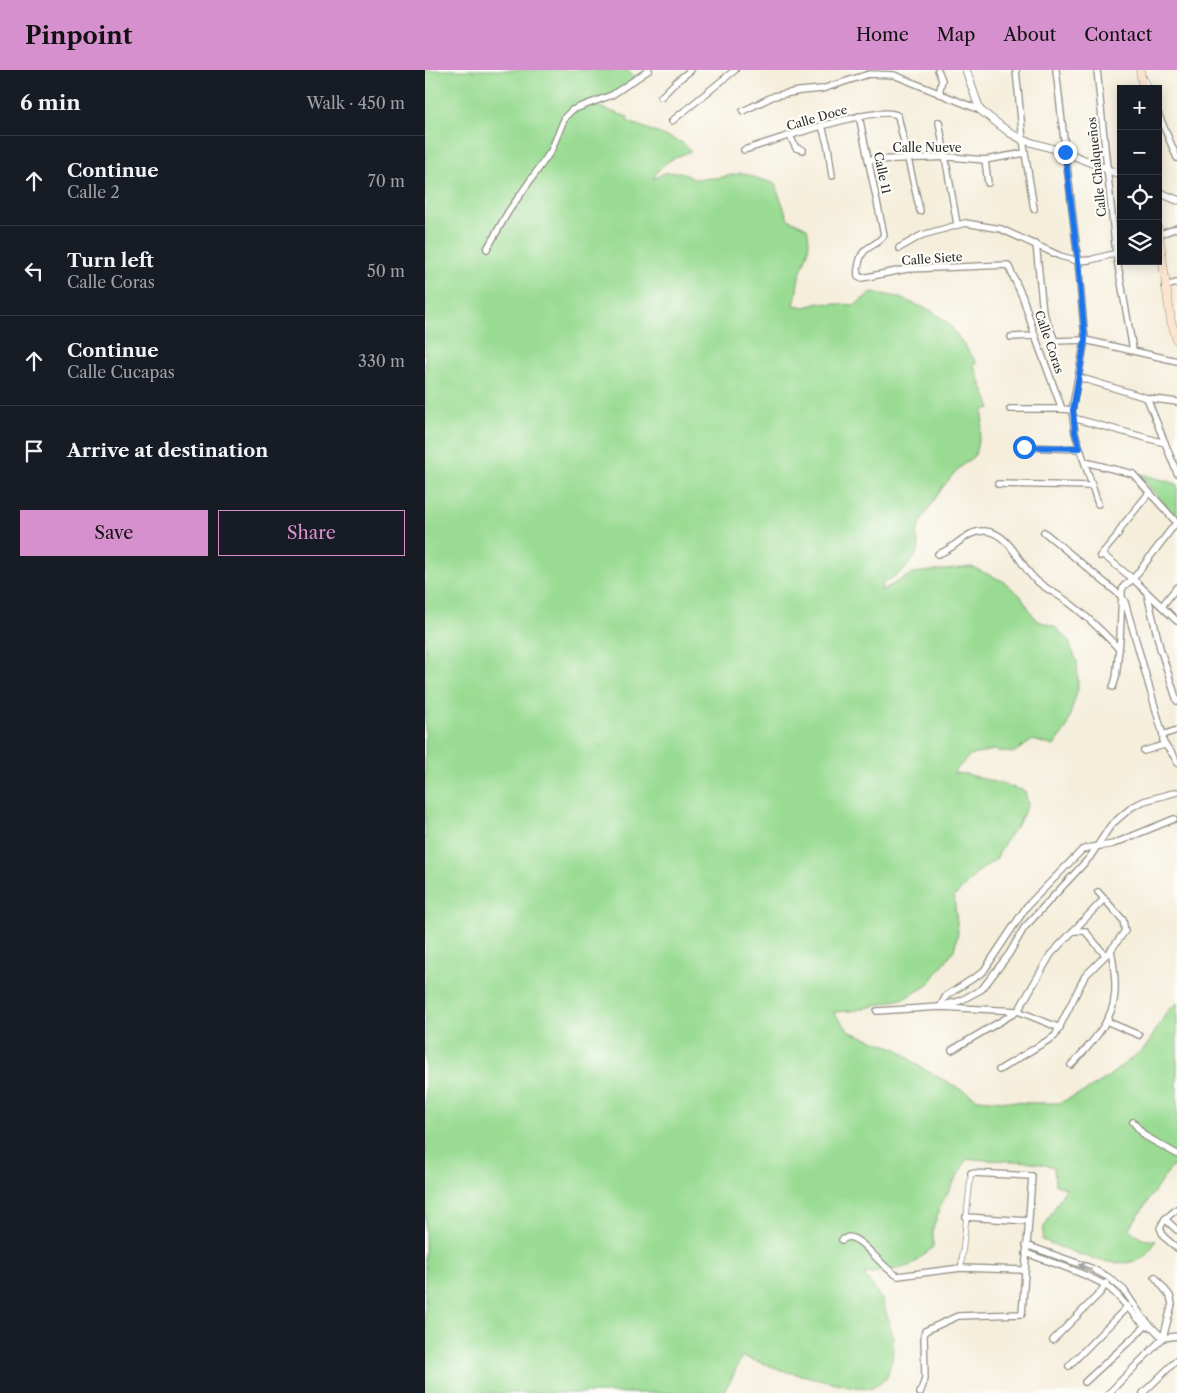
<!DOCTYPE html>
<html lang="en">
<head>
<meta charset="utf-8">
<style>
  body { margin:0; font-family:"Libre Caslon Text",serif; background:#20242c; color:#f1f3f6 }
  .controls { position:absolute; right:15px; top:15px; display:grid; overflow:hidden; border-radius:0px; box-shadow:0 2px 12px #0003 }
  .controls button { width:45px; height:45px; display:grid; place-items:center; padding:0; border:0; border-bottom:1px solid #363941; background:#171b24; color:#f1f3f6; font:25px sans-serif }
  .stop { position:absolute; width:15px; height:15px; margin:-11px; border:4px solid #1a73e8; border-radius:50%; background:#fff }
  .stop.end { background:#1a73e8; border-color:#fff; box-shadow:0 1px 5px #0008 }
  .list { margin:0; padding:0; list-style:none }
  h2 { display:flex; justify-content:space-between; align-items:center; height:65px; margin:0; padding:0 20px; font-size:21px }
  h2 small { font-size:16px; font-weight:400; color:#9ea1a6 }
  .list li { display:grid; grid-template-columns:32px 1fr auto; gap:15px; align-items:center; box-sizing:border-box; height:90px; padding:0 20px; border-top:1px solid #363941 }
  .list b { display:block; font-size:19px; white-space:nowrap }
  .list p { margin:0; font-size:16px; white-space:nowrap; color:#9ea1a6 }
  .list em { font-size:16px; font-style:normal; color:#9ea1a6 }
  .actions { display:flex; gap:10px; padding:15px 20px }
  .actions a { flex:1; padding:11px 0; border:1px solid #d690ce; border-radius:0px; text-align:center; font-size:18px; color:#d690ce }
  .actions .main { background:#d690ce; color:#111 }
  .icon { flex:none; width:28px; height:28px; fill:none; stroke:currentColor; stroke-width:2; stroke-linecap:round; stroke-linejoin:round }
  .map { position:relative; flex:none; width:752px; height:1323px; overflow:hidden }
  header { display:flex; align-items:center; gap:30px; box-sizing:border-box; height:70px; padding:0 25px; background:#d690ce; color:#111 }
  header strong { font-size:24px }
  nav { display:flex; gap:28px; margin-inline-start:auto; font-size:18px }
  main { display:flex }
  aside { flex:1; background:#171b24 }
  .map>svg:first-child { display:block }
  .green { fill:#99db92; stroke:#62835e }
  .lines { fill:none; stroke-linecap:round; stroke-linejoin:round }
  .pedestrian-casing { stroke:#908c83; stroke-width:6 }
  .minor-casing { stroke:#908c83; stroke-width:8 }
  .tertiary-casing { stroke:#908c83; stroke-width:9 }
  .secondary-casing { stroke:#908c83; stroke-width:9 }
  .pedestrian { stroke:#fff; stroke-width:4.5 }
  .minor { stroke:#fff; stroke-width:5.5 }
  .tertiary { stroke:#fff; stroke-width:7 }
  .secondary { stroke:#fce5cf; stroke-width:8 }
  .oneway { fill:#a0a0a0 }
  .route { stroke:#1a73e8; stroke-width:6 }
  .labels { text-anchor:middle; stroke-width:4.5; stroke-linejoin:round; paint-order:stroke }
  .street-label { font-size:12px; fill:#2b2b2b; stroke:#fdfcf7 }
</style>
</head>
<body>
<header>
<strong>Pinpoint</strong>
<nav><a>Home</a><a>Map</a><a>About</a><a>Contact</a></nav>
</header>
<main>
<aside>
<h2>6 min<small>Walk · 450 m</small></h2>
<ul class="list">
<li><svg class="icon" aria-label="ahead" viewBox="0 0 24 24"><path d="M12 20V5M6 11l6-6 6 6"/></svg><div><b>Continue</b><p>Calle 2</p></div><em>70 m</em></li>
<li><svg class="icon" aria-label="left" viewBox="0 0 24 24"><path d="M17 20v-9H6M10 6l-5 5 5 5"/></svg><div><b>Turn left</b><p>Calle Coras</p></div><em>50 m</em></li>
<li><svg class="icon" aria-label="ahead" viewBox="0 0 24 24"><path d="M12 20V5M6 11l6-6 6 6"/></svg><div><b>Continue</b><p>Calle Cucapas</p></div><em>330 m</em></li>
<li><svg class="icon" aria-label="arrive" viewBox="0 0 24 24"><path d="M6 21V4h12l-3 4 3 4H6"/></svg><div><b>Arrive at destination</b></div></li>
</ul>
<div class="actions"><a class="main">Save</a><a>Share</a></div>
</aside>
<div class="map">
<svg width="752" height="1323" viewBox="0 0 752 1323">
  <rect width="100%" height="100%" fill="#fdfcf7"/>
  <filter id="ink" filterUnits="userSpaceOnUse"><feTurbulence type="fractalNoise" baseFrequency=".02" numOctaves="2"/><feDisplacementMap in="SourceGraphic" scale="10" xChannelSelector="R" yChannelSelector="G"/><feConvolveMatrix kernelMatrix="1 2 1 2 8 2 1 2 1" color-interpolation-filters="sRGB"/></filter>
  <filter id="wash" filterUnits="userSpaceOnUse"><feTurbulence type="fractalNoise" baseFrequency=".0096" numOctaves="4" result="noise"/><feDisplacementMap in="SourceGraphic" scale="20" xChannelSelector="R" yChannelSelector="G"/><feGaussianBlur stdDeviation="1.12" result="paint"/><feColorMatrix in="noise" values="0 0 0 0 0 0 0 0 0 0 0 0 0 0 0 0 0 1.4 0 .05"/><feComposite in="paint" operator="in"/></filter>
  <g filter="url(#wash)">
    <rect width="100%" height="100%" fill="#f5eedb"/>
    <g class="green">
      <path d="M0,0H201L212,8L187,25L165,34L203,47L202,51L258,73L266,81C250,88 235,92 228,109L239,103L255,102L269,109L292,108L317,103L350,114L363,149L382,158C388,184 378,189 373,212C372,220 371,227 369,235L380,237L394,233L430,235L447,222L472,227L507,241L524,254L551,292L549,297L566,338L558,340V349L550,385L531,401L517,418L497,449L491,465L494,477L490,487L479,500L458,514L456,521L488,503L547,497L578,511L596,526L611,550L630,557L643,570L652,592L653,618L641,659L629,676L608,670L588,683L568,680L544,686L528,703L542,704L600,721L603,734L594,753L581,770L571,789L553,802L529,827L533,863L529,880L503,915L480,928L454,935L427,941L408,942L425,962L473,979L495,997L553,1029L604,1033H634L659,1022L680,1009L721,977L743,940L752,933V1097H746L704,1159L717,1169L731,1171C727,1177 723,1185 716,1189C688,1202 644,1180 617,1170L619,1157L641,1118L630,1115L629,1097L607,1092L542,1089L516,1135L508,1158V1177L487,1195L468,1200L439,1204L457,1230L469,1269L467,1290L461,1309L445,1318L429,1317L363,1302L317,1286L305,1312L297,1323H0Z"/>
      <path d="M716,404L752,414V448L725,418Z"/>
    </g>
  </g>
  <g filter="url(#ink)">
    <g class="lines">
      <defs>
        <path id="pedestrian" d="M536,1198L546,1103"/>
        <g id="minor">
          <path d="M513,0L517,10L514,24"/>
          <path d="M591,0L598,70L609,139"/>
          <path d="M631,0L653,191L660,270L647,340"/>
          <path d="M672,0L691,184L708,280"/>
          <path d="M718,8L723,19"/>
          <path d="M236,27L252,11L266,0"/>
          <path d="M318,41L349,26L375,21L397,19L444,4L469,5L555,40"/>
          <path d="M733,43L752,88"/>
          <path d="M434,46L459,165C450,179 437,174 434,194C433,198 432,201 433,206L437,208L482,199L583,195L598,228L610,266L637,339L647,340L650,363L673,434"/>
          <path d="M247,51L310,0"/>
          <path d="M514,52L532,154"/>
          <path d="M397,56L403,77L407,106"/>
          <path d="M365,66L371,78L378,80"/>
          <path d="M319,80C342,73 459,32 473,46L495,141"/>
          <path d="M444,90L526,87L560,90L600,83"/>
          <path d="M560,90L563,113"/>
          <path d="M733,165L752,158"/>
          <path d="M611,174L618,242L630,271L660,270L752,291"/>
          <path d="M474,178L497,165L540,153L576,159L635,186L653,191L665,190L696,182"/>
          <path d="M62,179L83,142L126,81L140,47L147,40L187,25L224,0"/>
          <path d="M740,216L752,213"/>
          <path d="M586,267L610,266"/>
          <path d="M653,307L722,328L752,332"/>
          <path d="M722,328L752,403"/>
          <path d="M585,339H637"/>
          <path d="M648,348L740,373"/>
          <path d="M599,377L655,379"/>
          <path d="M660,392L708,404L752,453"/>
          <path d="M573,414L667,416"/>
          <path d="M619,462L696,526L700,532L738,665V672L749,686L752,693"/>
          <path d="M513,484C530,479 541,460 560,461C582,462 594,491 606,505C615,517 632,523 643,532C662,546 678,562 694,579"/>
          <path d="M677,484L708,509L752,551"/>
          <path d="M675,486L691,467L698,455L724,423"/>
          <path d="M722,523L735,578L752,631"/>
          <path d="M737,536L752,517"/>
          <path d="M688,617L691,608L695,569L697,520L699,516L708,509L751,453"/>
          <path d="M738,665L752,660"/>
          <path d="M719,681L739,675"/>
          <path d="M648,861H660L680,885"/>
          <path d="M515,937L521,926L558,902L602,836L657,780C667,775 678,777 688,774L749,749"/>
          <path d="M519,937L523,934L535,931L557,919L584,884L599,858L665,787L686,755L707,737L719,731L752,722"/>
          <path d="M452,941L515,937L593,941L635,958"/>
          <path d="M681,951L714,965"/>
          <path d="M527,980L593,941L626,884L679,829"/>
          <path d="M646,995C662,979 686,953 689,930C692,914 689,896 686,880"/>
          <path d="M574,1000L630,966L660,906L686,880L700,861L698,850L673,822"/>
          <path d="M708,1052L720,1066L752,1084"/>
          <path d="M752,1139L740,1149L735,1158L739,1167L752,1178"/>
          <path d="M541,1147L603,1151"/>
          <path d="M740,1149L752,1160"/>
          <path d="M417,1170L423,1167C439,1168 456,1198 473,1206L536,1198L599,1200"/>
          <path d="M601,1175L666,1198L683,1207L699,1220L718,1248L738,1268L752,1266"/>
          <path d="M601,1183C627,1193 656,1201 680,1215C697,1225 709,1251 725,1257"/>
          <path d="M628,1270L676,1222L681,1213"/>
          <path d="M644,1296L703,1236"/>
          <path d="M660,1312L723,1254"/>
          <path d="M495,1323L500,1309L499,1266L500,1261L533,1246L597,1244L607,1106L546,1103"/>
          <path d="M684,1323L738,1268L747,1234L745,1226L730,1207"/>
          <path d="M718,1323L752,1290"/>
        </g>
        <g id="tertiary">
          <path d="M541,0L555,40L585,63L598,70L640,82L696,105"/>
          <path d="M733,122L752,130"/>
        </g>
        <g id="secondary">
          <path d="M715,0L718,19"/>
          <path d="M733,158L746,251L752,270"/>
        </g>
      </defs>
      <use href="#pedestrian" class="pedestrian-casing"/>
      <use href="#minor" class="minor-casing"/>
      <use href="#tertiary" class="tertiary-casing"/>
      <use href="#secondary" class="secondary-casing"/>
      <use href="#pedestrian" class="pedestrian"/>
      <use href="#minor" class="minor"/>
      <use href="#tertiary" class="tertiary"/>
      <use href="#secondary" class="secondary"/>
    </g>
    <defs><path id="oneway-solid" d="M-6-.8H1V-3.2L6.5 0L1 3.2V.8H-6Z" transform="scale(1.25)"/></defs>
    <use class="oneway" href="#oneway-solid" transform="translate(660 1197) rotate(-159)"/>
  </g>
  <g class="lines" filter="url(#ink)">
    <path class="route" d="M599,377L655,378L650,363L648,340L660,270L653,191L640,82"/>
  </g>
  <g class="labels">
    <g class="street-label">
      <text transform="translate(392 48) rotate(-16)" y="4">Calle Doce</text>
      <text x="502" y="82">Calle Nueve</text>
      <text transform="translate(672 97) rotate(-96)" y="4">Calle Chalqueños</text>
      <text transform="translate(457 103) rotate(78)" y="4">Calle 11</text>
      <text transform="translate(507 189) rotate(-4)" y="4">Calle Siete</text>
      <text transform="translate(624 272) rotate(71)" y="4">Calle Coras</text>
    </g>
  </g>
</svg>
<div class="controls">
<button>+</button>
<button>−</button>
<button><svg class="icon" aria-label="locate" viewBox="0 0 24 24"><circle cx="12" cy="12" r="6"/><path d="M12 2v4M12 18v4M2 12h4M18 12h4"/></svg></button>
<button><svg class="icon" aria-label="layers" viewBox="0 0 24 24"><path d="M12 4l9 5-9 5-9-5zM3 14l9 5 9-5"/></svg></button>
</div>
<div class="stop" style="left:599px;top:377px"></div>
<div class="stop end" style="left:640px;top:82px"></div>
</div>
</main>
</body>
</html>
